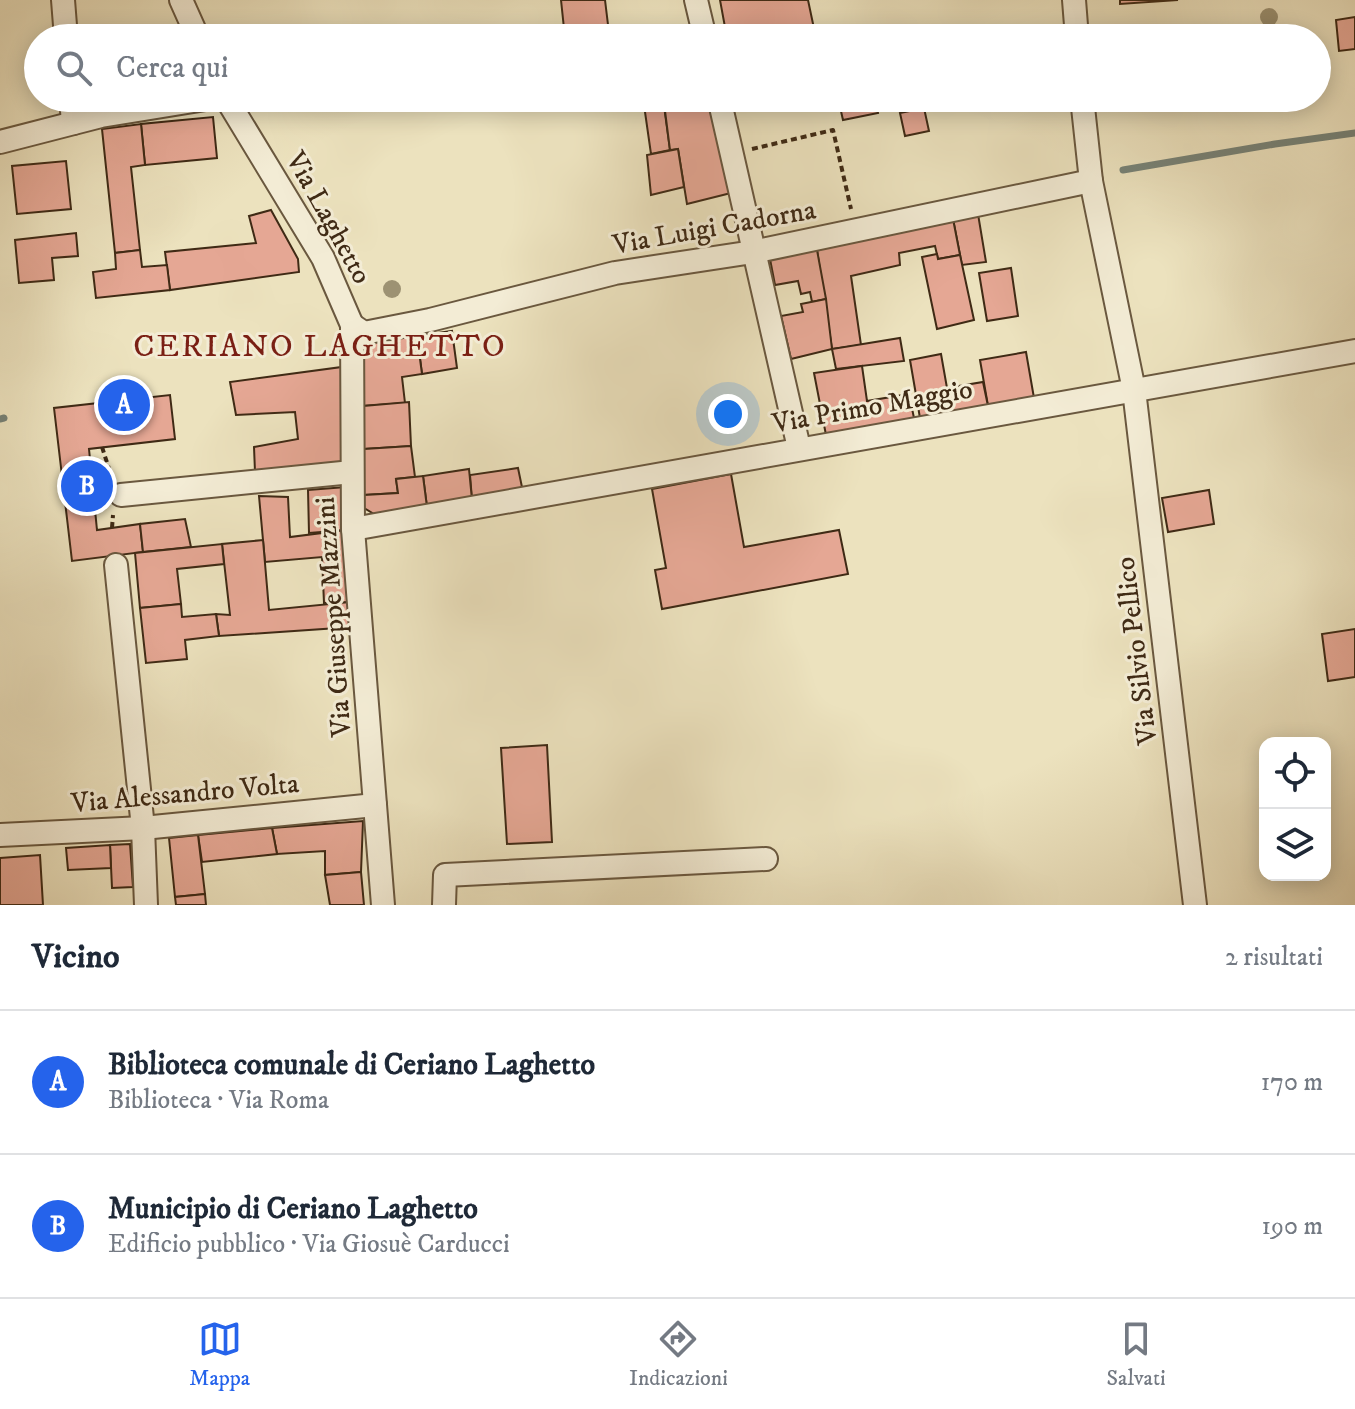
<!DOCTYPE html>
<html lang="it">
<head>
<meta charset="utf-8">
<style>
  body { margin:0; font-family:"IM FELL DW Pica",serif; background:#f6f6f7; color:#1f2937 }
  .controls { position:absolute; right:24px; bottom:24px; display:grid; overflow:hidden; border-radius:16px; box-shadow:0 4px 20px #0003 }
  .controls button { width:72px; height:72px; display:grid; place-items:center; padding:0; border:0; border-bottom:2px solid #e0e1e3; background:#fff; color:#1f2937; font:40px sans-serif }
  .you { position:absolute; left:728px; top:414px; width:28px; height:28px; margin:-20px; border:6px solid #fff; border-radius:50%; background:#1a73e8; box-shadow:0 0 0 12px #1a73e833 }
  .badge { display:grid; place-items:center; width:52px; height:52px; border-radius:50%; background:#2563eb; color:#fff; font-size:26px; font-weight:700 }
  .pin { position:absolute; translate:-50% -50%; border:4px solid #fff; box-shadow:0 2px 8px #0006 }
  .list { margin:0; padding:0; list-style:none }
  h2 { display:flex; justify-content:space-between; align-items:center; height:104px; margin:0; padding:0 32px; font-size:34px }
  h2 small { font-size:26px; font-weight:400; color:#747a83 }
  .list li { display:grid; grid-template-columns:52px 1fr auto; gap:24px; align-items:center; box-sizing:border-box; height:144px; padding:0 32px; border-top:2px solid #e0e1e3 }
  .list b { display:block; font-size:30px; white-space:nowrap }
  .list p { margin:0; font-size:26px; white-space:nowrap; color:#747a83 }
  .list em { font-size:26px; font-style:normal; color:#747a83 }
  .icon { flex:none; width:44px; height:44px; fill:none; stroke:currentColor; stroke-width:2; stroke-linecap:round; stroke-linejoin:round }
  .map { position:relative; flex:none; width:1355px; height:905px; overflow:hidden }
  .search { position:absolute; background:#fff; box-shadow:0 4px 20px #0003; left:24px; right:24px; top:24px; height:88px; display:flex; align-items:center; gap:20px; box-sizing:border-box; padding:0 28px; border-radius:44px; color:#747a83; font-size:30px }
  .sheet { height:392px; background:#fff }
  nav { display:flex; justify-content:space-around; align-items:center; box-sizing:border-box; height:112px; border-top:2px solid #e0e1e3; background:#fff; font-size:22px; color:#747a83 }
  nav a { display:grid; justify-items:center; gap:4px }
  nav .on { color:#2563eb }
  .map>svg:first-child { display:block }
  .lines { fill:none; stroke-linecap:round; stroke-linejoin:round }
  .stream { stroke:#768277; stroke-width:7 }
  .building { fill:#e5a794; stroke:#3f2a15; stroke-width:2 }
  .minor-casing { stroke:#6a583f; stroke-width:26 }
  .path { stroke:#3f2a15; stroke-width:4; stroke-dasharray:6 4; stroke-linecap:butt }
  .minor { stroke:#f3ecd5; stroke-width:22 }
  .tree { fill:#9d9273 }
  .labels { text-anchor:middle; stroke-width:6; stroke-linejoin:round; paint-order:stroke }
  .street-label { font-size:28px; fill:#3f2a15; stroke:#f3ecd5 }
  .quarter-label { font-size:32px; letter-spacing:2px; fill:#7a1f14; stroke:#f3ecd5 }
</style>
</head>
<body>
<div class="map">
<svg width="1355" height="905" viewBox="0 0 1355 905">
  <rect width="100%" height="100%" fill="#ece2be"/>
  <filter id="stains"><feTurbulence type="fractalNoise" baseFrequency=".0025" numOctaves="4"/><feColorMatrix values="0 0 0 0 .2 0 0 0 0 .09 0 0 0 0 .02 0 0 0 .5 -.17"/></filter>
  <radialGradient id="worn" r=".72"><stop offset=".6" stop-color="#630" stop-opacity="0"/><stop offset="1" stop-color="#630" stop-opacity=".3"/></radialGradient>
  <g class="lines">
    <g class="stream">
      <path d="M1123,170L1275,144L1355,133"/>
      <path d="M0,419L4,418"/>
    </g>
  </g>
  <g class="building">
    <path d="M561,0H605L609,33L565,38Z"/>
    <path d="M720,0H808L816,38H727Z"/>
    <path d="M1120,0H1178L1120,4Z"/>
    <path d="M1355,17V49L1339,51L1336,20Z"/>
    <path d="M643,98H663L670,150L651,154Z"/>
    <path d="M838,98H875L878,113L843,120Z"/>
    <path d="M710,102L731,193L687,204L678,149L670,150L665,111Z"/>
    <path d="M924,108L929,131L905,136L900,113Z"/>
    <path d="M213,117L217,158L145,165L141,124Z"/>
    <path d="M141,124L145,165L131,167L140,250L115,253L102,129Z"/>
    <path d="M678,149L684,187L651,195L647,155Z"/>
    <path d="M66,161L71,209L17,214L12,166Z"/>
    <path d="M271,210L298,259L299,272L170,290L165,252L256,243L249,216Z"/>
    <path d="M978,214L986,262L962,265L953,219Z"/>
    <path d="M953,219L960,255L938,259L935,246L899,253L900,265L851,276L861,345L832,349L817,250Z"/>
    <path d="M76,233L78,256L52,258L54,280L19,283L15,240Z"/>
    <path d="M140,250L142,267L167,265L170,290L96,298L93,272L116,269L115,253Z"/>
    <path d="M817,250L826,299L812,302L810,292L801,294L798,281L775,285L770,259Z"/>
    <path d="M937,254L938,259L960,255L974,320L937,329L922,257Z"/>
    <path d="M1011,268L1018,316L987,321L979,273Z"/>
    <path d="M826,299L832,349L791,359L781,316L803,312L801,304Z"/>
    <path d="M452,331L457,368L422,374L417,336Z"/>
    <path d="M417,336L422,374L402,377L405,403L363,406V344Z"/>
    <path d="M900,338L904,361L836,369L832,349Z"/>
    <path d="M1026,352L1034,398L988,406L980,360Z"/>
    <path d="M941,354L947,388L983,382L988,406L920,418L910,360Z"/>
    <path d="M862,366L867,401L909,394L914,418L826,435L814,373Z"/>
    <path d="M342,367L346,463L255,472L254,447L298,439L295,412L236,415L230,382Z"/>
    <path d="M170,395L175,439L89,449L97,530L140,524L143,552L72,561L54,408Z"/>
    <path d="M409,402L411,446L364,449L363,406Z"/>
    <path d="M411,446L415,477L396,479L398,493L364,495V449Z"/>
    <path d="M518,468L523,492L472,500L470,475Z"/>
    <path d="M469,469L472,500L427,507L423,476Z"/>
    <path d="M731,474L744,547L839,530L848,574L662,609L655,570L666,568L652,489Z"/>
    <path d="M423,476L427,507L374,514L364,508V495L398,493L396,479Z"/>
    <path d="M346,487V530L309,533L308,490Z"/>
    <path d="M1209,490L1214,524L1168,532L1162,498Z"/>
    <path d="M259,496L288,497L290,537L346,530L350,602L324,603L322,557L265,562Z"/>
    <path d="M185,519L191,547L143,552L140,524Z"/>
    <path d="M263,540L269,610L350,602L352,627L219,636L216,614L230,615L222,544Z"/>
    <path d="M222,544L224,564L177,569L181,604L140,608L135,553Z"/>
    <path d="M181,604L182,617L216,614L219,636L185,640L187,659L146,663L140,608Z"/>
    <path d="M1355,629V677L1328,681L1322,634Z"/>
    <path d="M547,745L552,842L507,844L501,748Z"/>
    <path d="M363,821L361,872L325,875V851L277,854L272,828Z"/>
    <path d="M272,828L277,854L202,862L198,835Z"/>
    <path d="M198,835L205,894L175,897L169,838Z"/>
    <path d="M130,844L133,887L112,888L110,845Z"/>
    <path d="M110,845L111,868L68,870L66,848Z"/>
    <path d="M40,855L43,905H0V858Z"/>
    <path d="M361,872L364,905H330L325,875Z"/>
    <path d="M205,894L206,905H176L175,897Z"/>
  </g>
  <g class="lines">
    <defs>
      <g id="minor">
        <path d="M63,0L66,38"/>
        <path d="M181,0L198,38"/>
        <path d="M696,0L705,38"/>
        <path d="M1074,0L1077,38"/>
        <path d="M71,98L73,123"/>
        <path d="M226,98L323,258L352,325L353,529L383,905"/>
        <path d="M719,98L799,448"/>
        <path d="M1082,98L1091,181L1134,390L1195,905"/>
        <path d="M0,142L101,116L212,98"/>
        <path d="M352,325L364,333L430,320L615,273L753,252L1091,181"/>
        <path d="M121,495L352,472"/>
        <path d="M353,529L1355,351"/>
        <path d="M116,565L143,828L146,905"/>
        <path d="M0,835L143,828L375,805"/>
        <path d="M444,905L445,875L766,859"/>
      </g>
    </defs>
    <use href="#minor" class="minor-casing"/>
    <g class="path">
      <path d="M752,149L833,130L851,209"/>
      <path d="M96,402V404"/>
      <path d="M102,447L111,475"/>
      <path d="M112,528L113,515"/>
    </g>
    <use href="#minor" class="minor"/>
  </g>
  <g class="tree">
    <circle cx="1269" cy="17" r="9"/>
    <circle cx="392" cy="289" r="9"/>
  </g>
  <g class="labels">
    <g class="street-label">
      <text transform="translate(330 217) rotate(61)" y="10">Via Laghetto</text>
      <text transform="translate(714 226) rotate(-10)" y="10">Via Luigi Cadorna</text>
      <text transform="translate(872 405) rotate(-10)" y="10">Via Primo Maggio</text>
      <text transform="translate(332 617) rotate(-94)" y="10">Via Giuseppe Mazzini</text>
      <text transform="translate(1135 651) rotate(-97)" y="10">Via Silvio Pellico</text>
      <text transform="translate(185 792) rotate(-5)" y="10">Via Alessandro Volta</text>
    </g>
    <g class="quarter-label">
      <text x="320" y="356">CERIANO LAGHETTO</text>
    </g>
  </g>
  <rect width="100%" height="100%" filter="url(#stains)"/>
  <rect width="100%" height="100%" fill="url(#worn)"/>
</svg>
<div class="controls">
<button><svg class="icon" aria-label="locate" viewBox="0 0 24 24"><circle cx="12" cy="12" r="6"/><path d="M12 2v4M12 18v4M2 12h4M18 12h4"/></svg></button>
<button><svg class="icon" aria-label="layers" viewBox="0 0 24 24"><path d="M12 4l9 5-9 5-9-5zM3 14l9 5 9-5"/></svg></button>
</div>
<div class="you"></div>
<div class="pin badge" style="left:124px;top:405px">A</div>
<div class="pin badge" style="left:87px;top:486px">B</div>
<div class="search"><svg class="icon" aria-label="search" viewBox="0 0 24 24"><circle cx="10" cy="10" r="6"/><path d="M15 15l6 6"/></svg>Cerca qui</div>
</div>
<section class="sheet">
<h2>Vicino<small>2 risultati</small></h2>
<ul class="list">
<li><span class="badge">A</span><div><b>Biblioteca comunale di Ceriano Laghetto</b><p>Biblioteca · Via Roma</p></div><em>170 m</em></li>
<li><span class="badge">B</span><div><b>Municipio di Ceriano Laghetto</b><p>Edificio pubblico · Via Giosuè Carducci</p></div><em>190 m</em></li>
</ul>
</section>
<nav>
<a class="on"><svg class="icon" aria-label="map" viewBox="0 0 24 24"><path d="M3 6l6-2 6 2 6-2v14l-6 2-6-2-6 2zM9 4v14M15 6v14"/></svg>Mappa</a>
<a><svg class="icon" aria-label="directions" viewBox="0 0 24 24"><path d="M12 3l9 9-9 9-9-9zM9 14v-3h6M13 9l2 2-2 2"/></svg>Indicazioni</a>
<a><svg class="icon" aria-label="saved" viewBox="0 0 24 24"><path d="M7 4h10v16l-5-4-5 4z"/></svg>Salvati</a>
</nav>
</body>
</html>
